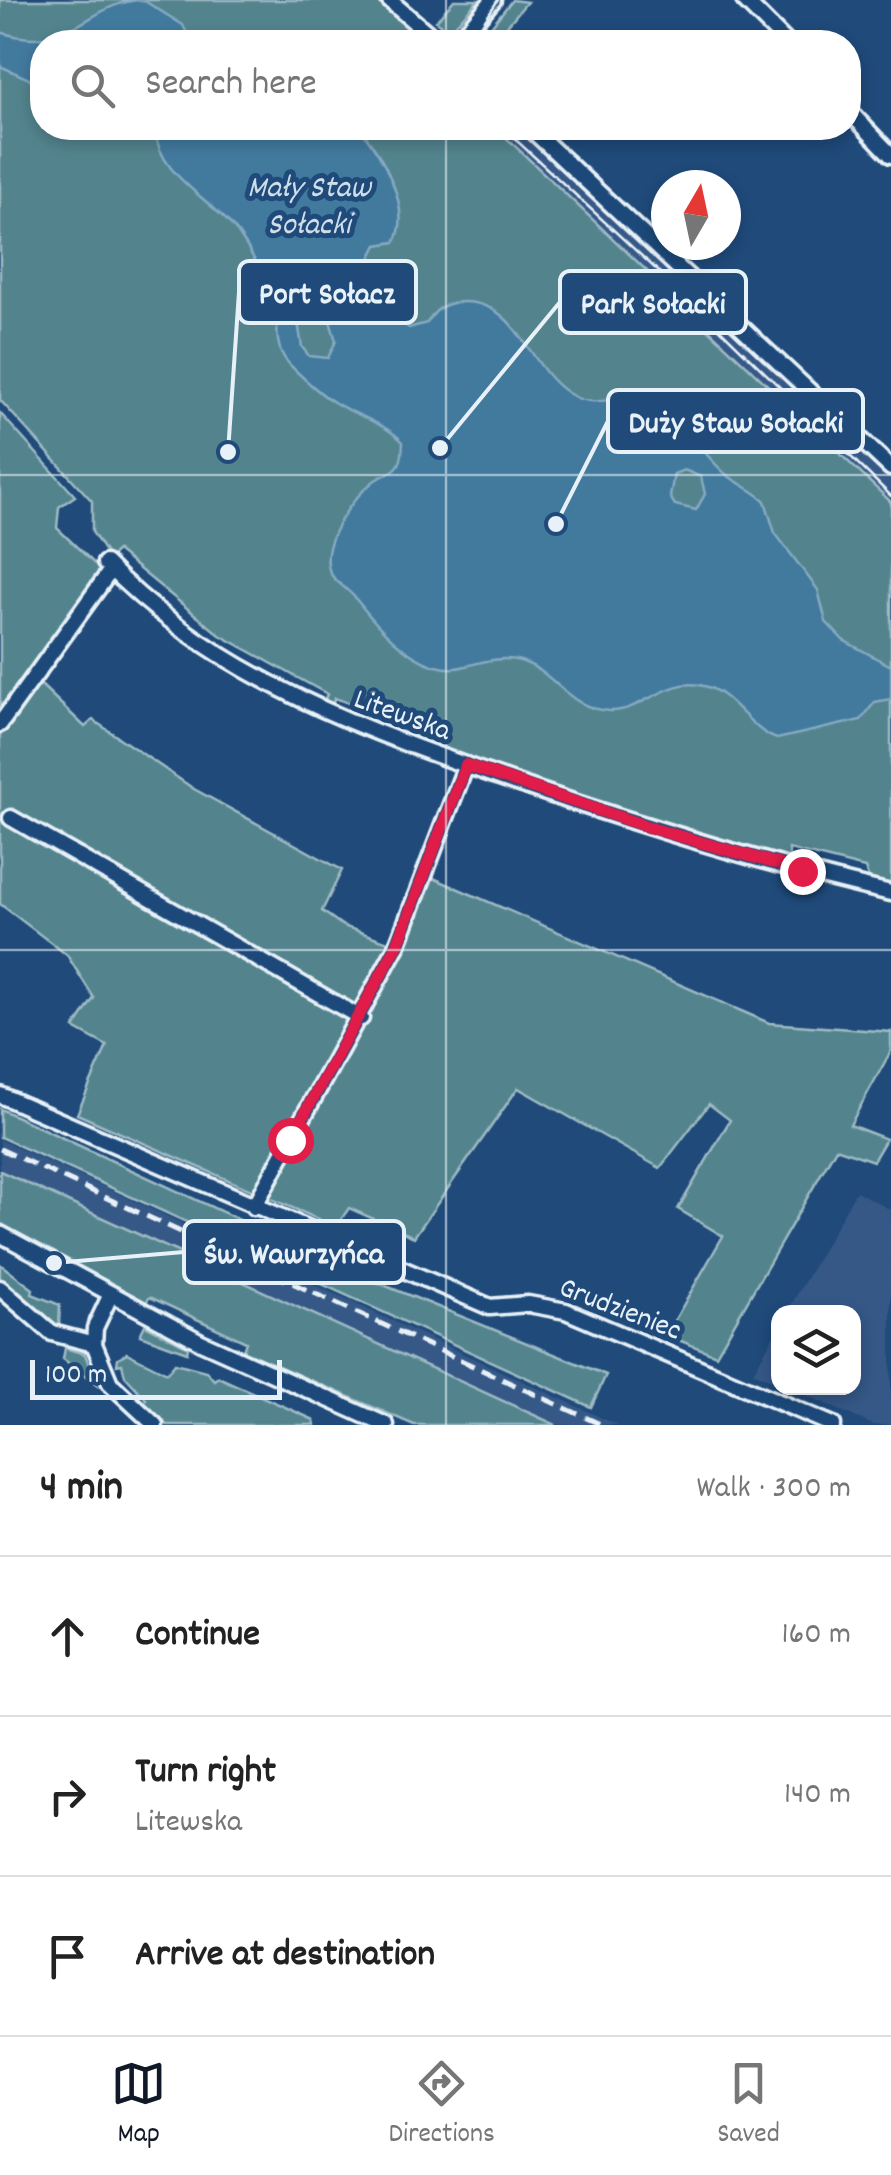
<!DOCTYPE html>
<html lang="en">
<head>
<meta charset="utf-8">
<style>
  body { margin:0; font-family:Dekko,sans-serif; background:#f6f6f6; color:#222 }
  .controls { position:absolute; right:30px; bottom:30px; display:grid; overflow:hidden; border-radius:20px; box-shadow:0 5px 15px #0003 }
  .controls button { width:90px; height:90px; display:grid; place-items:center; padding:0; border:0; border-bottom:2px solid #e0e0e0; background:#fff; color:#222; font:50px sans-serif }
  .compass { position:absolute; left:651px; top:170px; width:90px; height:90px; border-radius:50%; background:#fff; box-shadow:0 5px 15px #0003; rotate:9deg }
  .scale { position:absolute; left:30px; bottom:25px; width:252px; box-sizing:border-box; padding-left:10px; border:5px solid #e8f1f8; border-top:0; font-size:28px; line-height:35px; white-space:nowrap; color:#e8f1f8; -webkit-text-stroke:8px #1f4a7a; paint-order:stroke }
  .stop { position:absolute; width:30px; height:30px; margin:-22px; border:8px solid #e11d48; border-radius:50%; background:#fff }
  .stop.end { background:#e11d48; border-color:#fff; box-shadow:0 2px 10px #0008 }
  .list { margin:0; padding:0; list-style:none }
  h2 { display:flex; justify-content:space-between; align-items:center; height:130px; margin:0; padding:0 40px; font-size:42px }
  h2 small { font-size:32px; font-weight:400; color:#767676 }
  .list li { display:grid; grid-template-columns:65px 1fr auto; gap:30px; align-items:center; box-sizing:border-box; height:160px; padding:0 40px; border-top:2px solid #e0e0e0 }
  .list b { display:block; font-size:38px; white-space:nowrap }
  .list p { margin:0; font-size:32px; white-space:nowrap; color:#767676 }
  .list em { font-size:32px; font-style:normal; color:#767676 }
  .icon { flex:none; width:55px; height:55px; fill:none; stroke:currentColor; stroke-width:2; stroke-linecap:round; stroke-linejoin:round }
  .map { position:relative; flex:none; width:891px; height:1425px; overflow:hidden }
  .search { position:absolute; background:#fff; box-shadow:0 5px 15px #0003; left:30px; right:30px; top:30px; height:110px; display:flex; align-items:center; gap:25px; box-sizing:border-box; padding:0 35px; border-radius:40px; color:#767676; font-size:38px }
  .sheet { height:610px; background:#fff }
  nav { display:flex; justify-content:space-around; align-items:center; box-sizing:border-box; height:140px; border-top:2px solid #e0e0e0; background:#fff; font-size:28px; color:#767676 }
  nav a { display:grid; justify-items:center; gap:5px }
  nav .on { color:#111827 }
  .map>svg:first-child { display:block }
  .built { fill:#365887 }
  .green { fill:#53848e; stroke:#9ebac3; stroke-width:2.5 }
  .water { fill:#437a9e; stroke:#85aac2; stroke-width:2.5; fill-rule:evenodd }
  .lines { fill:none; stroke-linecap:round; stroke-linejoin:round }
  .minor-casing { stroke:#e8f1f8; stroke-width:21 }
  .minor { stroke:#1f4a7a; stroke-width:14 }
  .tram { stroke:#e8f1f8; stroke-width:2.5 }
  .rail { stroke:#e8f1f8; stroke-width:5; stroke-dasharray:15 8; stroke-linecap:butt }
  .route { stroke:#e11d48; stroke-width:12 }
  .grid { fill:none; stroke:#e8f1f8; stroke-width:2.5; stroke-opacity:0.55 }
  .labels { text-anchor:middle; stroke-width:10; stroke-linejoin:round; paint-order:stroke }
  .street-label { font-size:30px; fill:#e8f1f8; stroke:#1f4a7a }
  .water-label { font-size:32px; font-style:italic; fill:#cfdfea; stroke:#1f4a7a }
  .leader { fill:none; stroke:#e8f1f8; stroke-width:4 }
  .callout-dot { fill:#e8f1f8; stroke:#1f4a7a; stroke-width:4 }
  .callout { fill:#1f4a7a; stroke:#e8f1f8; stroke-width:4 }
  .callout-label { font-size:32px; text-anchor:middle; font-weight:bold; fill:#e8f1f8 }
</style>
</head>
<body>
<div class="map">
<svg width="891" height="1425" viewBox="0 0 891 1425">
  <rect width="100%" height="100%" fill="#1f4a7a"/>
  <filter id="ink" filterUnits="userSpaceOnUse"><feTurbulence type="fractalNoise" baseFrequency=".01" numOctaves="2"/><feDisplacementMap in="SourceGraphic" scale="20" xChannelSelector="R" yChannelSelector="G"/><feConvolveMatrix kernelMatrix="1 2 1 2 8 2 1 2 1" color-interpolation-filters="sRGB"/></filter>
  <g filter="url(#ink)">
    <g class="built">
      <path d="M496,128H519L803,392L891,480V502Z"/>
      <path d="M0,1140L93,1182L617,1425H556L0,1171Z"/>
      <path d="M856,1191L891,1210V1425H873L790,1388H854V1312H787Z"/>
      <path d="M778,1328V1383L753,1372Z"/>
    </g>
    <g class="green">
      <path d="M0,0H377L428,42H42V128H496L891,502V885L869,880L865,868L789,849V861L602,805L416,741L413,727L335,698L330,708L323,705L327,694L220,635L117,551L109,558L92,532V501L0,400Z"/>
      <path d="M454,0H478L449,32L436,21Z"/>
      <path d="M512,0L527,2L493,42H475L479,32L485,34Z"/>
      <path d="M0,413L75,496L59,507L57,528L103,572L0,713Z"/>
      <path d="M39,683L85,727L93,720L194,789L342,870L322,911L343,926L391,943L442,817L454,821L431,877L769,1023L891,1032V1051L850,1125L886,1139L873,1161L836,1148L716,1355L666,1335L723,1236L678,1209L730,1120L709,1104L660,1168L518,1088L414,1237L349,1208L336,1227L77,1114L107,1046L74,1028L94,998L67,955L0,904V736Z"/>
      <path d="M0,1109L354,1273L606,1375L591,1407L0,1137Z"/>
      <path d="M0,1171L556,1425H414L243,1351L246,1342L150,1297L146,1302L0,1223Z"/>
      <path d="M0,1264L33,1289L32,1294L60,1305L59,1327L0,1280Z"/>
      <path d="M145,1325L188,1347L187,1352L140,1335Z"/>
      <path d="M65,1348L85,1354L96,1384L63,1359Z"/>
      <path d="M127,1353L167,1373L175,1363L206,1371L214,1380L218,1377L314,1420L315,1425H167L142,1404L146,1399L125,1376L122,1364L117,1365L118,1358Z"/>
    </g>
    <g class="water">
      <path d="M143,0L183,25L191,42H42V85L0,66V32C72,56 89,0 143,0Z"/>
      <path d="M155,128H359C382,154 413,209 395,242L377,245L364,270L379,307L409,328L427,323C436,308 446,302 464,302C523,303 528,374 575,397C597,408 620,393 643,400C682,411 699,453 727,475C740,485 754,490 765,501L775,533L818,590L826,622L843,640L891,666V699L875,702L861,720L777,739C748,729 734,693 704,686C668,676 642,712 610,711C568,709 558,676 526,663C507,655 485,661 466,666C423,679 379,629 356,599C347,587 330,581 328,565C324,538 353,497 374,481C380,476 389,475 394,470C403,463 402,452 403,442C386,424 358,416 337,404C321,395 303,378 290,365C270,344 282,324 273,301C265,281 254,256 242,239C217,200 157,178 155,128ZM305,280L313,282L323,298L336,341L328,358L309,356L302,347L293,291ZM684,470L701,477L705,494L696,510L675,505L670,497L674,474Z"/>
    </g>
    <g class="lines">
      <defs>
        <g id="minor">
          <path d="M389,0L438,42"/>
          <path d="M744,0L786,42"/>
          <path d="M457,42L493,0"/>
          <path d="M848,110L891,155"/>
          <path d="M530,128L891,468"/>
          <path d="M105,563C221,682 375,734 528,787C647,827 768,865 891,893"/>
          <path d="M0,724L111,570"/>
          <path d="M11,818L361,1018"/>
          <path d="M0,1095L490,1307L528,1304L566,1311L833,1425"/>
          <path d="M254,1207L397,946L466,765"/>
          <path d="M0,1234L201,1342L386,1425"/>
          <path d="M0,1288L52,1333L94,1344L110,1383L155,1425"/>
          <path d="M94,1344L95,1328L111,1294"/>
        </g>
      </defs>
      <use href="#minor" class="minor-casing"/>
      <use href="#minor" class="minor"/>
      <g class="tram">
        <path d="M470,42L498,0"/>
        <path d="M503,128L710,319L891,496"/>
      </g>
      <path class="rail" d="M0,1149L602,1425"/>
    </g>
  </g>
  <g class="lines" filter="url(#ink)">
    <path class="route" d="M290,1140L397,946L466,765L654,829L802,871"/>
  </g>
  <path class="grid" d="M446,0V42M446,128V1425M0,475H891M0,950H891"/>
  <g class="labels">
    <g class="street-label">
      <text transform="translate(403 713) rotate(20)" y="10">Litewska</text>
      <text transform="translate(621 1307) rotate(21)" y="10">Grudzieniec</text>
    </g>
    <g class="water-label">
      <text x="309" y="196">Mały Staw<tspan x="309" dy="37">Sołacki</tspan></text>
    </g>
  </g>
  <path class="leader" d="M228 452L239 292M440 448L560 302M556 524L608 421M54 1263L184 1252"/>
  <g class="callout-dot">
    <circle cx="228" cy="452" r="10"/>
    <circle cx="440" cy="448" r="10"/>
    <circle cx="556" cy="524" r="10"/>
    <circle cx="54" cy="1263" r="10"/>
  </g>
  <g class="callout">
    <rect x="239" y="261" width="177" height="62" rx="10"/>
    <rect x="560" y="271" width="186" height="62" rx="10"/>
    <rect x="608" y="390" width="255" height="62" rx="10"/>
    <rect x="184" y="1221" width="220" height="62" rx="10"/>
  </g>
  <g class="callout-label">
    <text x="327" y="303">Port Sołacz</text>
    <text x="653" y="313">Park Sołacki</text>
    <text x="736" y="432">Duży Staw Sołacki</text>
    <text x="294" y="1263">Św. Wawrzyńca</text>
  </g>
</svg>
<div class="controls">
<button><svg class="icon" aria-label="layers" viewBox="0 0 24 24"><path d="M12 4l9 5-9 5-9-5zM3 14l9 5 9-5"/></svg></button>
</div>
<svg class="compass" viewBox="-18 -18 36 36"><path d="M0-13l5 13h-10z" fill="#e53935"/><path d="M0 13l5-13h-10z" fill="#767676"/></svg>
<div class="scale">100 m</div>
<div class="stop" style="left:290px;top:1140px"></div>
<div class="stop end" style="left:802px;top:871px"></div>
<div class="search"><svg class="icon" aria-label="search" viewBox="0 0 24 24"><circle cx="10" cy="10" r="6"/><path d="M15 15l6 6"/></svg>Search here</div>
</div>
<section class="sheet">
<h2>4 min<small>Walk · 300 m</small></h2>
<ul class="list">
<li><svg class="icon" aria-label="ahead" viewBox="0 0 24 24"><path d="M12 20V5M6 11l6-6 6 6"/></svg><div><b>Continue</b></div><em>160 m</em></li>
<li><svg class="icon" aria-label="right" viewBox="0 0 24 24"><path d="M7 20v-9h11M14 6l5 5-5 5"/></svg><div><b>Turn right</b><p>Litewska</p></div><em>140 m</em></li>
<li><svg class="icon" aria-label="arrive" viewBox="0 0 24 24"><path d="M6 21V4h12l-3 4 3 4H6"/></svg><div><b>Arrive at destination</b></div></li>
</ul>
</section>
<nav>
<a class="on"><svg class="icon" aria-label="map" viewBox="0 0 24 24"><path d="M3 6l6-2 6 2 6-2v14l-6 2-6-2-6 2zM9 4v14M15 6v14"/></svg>Map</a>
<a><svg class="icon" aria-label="directions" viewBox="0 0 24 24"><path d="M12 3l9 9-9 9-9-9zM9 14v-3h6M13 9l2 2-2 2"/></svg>Directions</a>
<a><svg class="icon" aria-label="saved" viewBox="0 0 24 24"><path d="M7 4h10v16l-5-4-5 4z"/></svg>Saved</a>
</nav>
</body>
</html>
